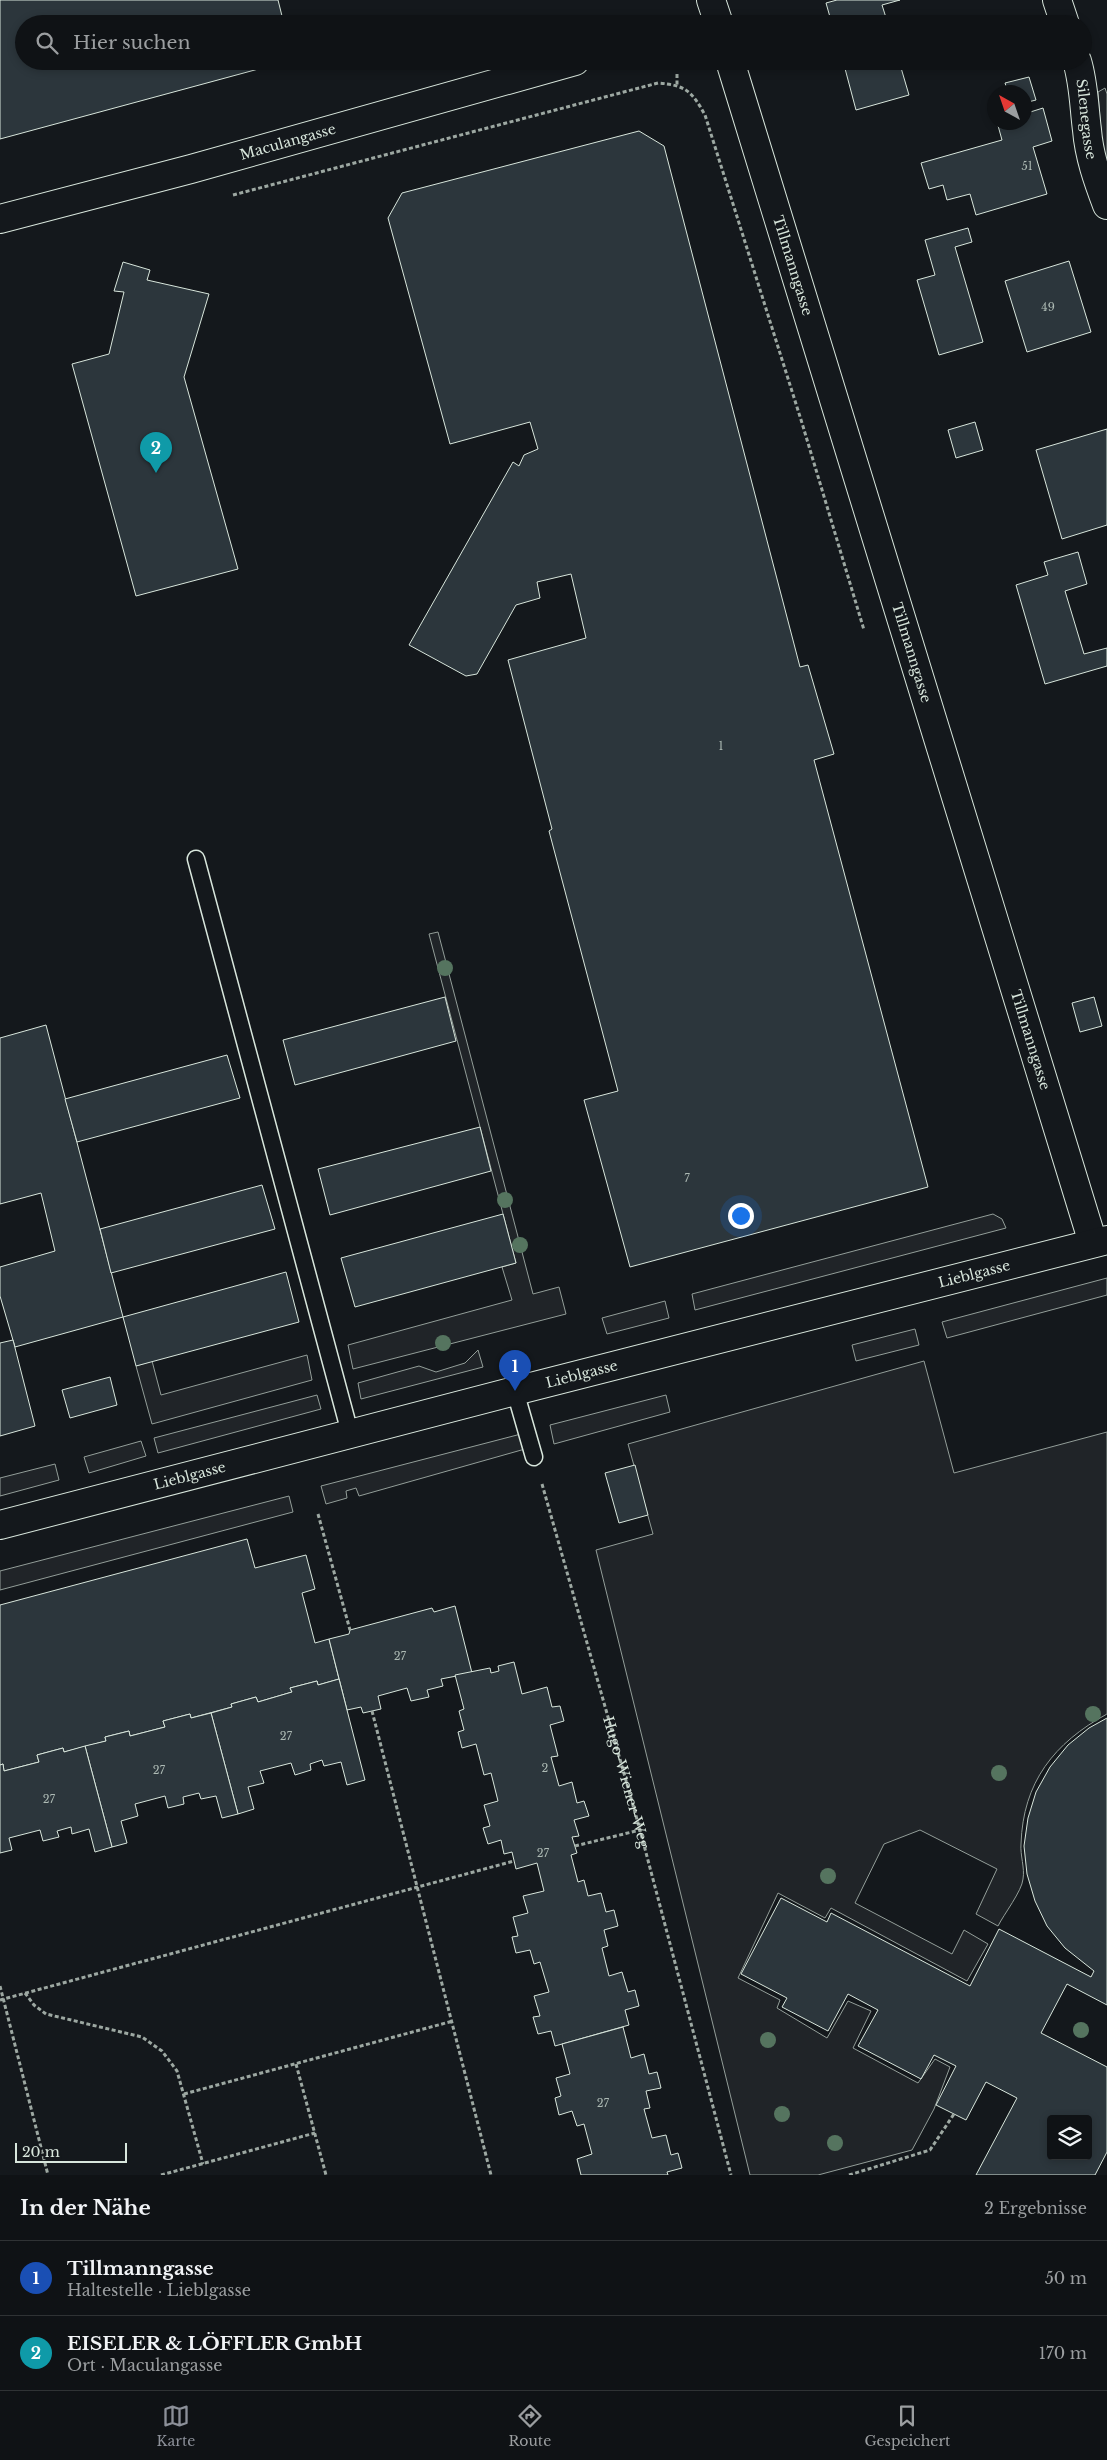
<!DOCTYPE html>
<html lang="de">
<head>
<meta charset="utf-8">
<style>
  body { margin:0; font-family:"Libre Baskerville",serif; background:#1d2022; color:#f1f3f6 }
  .controls { position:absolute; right:15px; bottom:15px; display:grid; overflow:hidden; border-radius:5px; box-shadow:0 2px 8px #0003 }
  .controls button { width:45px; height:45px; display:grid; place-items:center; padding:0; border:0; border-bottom:1px solid #2f3234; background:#0f1215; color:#f1f3f6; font:25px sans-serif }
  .compass { position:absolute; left:987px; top:85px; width:45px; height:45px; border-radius:50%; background:#0f1215; box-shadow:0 2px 8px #0003; rotate:320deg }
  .scale { position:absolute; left:15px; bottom:12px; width:112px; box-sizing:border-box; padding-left:5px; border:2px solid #d8e6dc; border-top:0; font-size:14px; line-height:18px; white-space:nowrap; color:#d8e6dc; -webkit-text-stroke:4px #14181c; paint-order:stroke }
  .you { position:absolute; left:740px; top:1215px; width:18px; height:18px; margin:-12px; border:4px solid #fff; border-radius:50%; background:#1a73e8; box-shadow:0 0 0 8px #1a73e833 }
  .badge { display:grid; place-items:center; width:32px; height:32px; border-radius:50%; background:#8c9099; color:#fff; font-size:16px; font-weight:700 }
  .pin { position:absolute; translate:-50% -41px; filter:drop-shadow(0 1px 2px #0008) }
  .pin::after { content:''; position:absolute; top:26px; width:18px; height:15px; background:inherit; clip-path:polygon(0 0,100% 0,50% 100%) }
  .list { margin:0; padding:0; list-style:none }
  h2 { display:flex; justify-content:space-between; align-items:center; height:65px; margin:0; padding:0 20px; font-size:21px }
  h2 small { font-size:16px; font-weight:400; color:#9b9ea0 }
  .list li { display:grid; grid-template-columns:32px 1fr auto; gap:15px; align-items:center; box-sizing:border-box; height:75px; padding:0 20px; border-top:1px solid #2f3234 }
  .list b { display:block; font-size:19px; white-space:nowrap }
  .list p { margin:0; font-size:16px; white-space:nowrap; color:#9b9ea0 }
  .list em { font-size:16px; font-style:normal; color:#9b9ea0 }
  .icon { flex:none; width:28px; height:28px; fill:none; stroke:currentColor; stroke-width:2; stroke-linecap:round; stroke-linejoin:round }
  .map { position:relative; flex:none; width:1107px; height:2175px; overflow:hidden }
  .search { position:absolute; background:#0f1215; box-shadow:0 2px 8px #0003; left:15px; right:15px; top:15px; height:55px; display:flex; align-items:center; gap:12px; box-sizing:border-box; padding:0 18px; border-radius:28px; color:#9b9ea0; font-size:19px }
  .sheet { height:215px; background:#0f1215 }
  nav { display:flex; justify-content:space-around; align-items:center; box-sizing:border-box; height:70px; border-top:1px solid #2f3234; background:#0f1215; font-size:14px; color:#9b9ea0 }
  nav a { display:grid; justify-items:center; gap:2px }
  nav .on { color:#8c9099 }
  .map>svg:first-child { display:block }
  .green { fill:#202428; stroke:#939e99 }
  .building { fill:#2c363c; stroke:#d8e6dc; fill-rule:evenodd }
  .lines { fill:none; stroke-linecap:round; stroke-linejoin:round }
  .lane-casing { stroke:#d8e6dc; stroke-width:19 }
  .street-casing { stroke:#d8e6dc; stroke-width:30 }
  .path { stroke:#9da8a2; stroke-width:3; stroke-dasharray:4 2.5; stroke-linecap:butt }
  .lane { stroke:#14181c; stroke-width:16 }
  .street { stroke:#14181c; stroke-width:28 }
  .tree { fill:#55745f }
  .labels { text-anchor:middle; stroke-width:4; stroke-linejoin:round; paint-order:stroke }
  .number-label { font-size:11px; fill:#adbab4 }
  .street-label { font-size:14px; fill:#d8e6dc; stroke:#14181c }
</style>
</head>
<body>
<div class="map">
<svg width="1107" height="2175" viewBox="0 0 1107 2175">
  <rect width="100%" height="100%" fill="#14181c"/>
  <g class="green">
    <path d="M1105,88L1107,94V171L1103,157L1098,92Z"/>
    <path d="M438,932L533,1294L559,1287L566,1314L353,1369L348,1345L512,1300L502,1267L516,1263L429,934Z"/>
    <path d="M993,1214L1002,1219L1006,1228L695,1310L692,1294Z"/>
    <path d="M1107,1278V1295L947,1338L942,1322Z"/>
    <path d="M665,1301L669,1318L607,1334L602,1318Z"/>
    <path d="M915,1329L919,1345L856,1361L852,1345Z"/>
    <path d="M478,1350L483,1367L361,1399L358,1383L419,1366L436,1372L465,1363Z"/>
    <path d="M307,1355L312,1380L152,1424L136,1366L152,1361L161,1395Z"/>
    <path d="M924,1361L954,1473L1107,1432V1714C1054,1743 1023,1782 1021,1844C1020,1855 1025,1868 1023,1879C1022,1891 1004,1914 998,1926L976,1914L997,1869L920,1830L884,1844L855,1903L952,1954L964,1930L988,1944L967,1981L831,1908L825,1918L778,1893L738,1978L780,2000L777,2008L827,2038L848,2001L871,2011L853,2048L918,2083L935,2059L950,2067L934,2109L912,2150L818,2175H750L596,1550L653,1534L628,1444Z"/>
    <path d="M317,1395L321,1409L158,1453L154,1438Z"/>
    <path d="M666,1395L670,1412L554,1444L550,1425Z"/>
    <path d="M521,1434L525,1449L359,1496L356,1488L346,1491L347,1498L326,1504L321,1486Z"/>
    <path d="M141,1441L146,1456L89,1473L84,1457Z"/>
    <path d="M55,1464L59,1480L0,1496V1478Z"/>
    <path d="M289,1496L293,1512L0,1590V1571Z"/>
  </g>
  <g class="building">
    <path d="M0,0H278L284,24H24V61H288L0,139Z"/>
    <path d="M837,0H900L882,5L888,24H832L826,3Z"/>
    <path d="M843,61H899L909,95L856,110Z"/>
    <path d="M1029,77L1036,100L1024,103V92H1008L1005,83Z"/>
    <path d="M1043,108L1052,141L1033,147L1047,194L976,215L970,194L947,200L943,185L929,189L921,163L1002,140L997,122H1024V114Z"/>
    <path d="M639,131L664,146L800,667L808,665L834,754L814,760L928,1187L630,1267L584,1100L618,1091L549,831L552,829L508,660L586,638L571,574L537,582L540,598L516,605L477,674L466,676L409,645L513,462L519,466L524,455L538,449L530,422L450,444L388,218L402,193Z"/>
    <path d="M968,228L972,242L955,247L983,342L939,355L917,280L935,275L925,240Z"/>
    <path d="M1069,261L1091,332L1027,352L1005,281Z"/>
    <path d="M123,262L150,270L147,280L209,294L184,377L238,569L136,596L72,364L109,354L124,292L114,291Z"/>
    <path d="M975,422L983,450L956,458L948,430Z"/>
    <path d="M1107,429V525L1062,539L1036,450Z"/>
    <path d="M1078,552L1087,584L1065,591L1084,654L1107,648V666L1045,684L1016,585L1048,575L1044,562Z"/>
    <path d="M445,997L456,1041L295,1085L283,1040Z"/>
    <path d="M1094,997L1102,1026L1080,1032L1072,1003Z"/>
    <path d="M46,1025L123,1317L15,1347L0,1296V1267L55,1251L41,1193L0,1204V1038Z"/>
    <path d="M227,1055L240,1098L77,1142L65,1099Z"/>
    <path d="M480,1127L491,1171L330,1215L318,1169Z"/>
    <path d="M262,1185L275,1229L111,1273L100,1229Z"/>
    <path d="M503,1214L516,1263L355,1307L341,1258Z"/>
    <path d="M286,1272L299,1322L136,1366L123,1317Z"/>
    <path d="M13,1340L35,1426L0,1436V1343Z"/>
    <path d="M110,1377L117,1405L70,1418L62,1390Z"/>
    <path d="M635,1465L648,1515L619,1523L605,1473Z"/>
    <path d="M247,1539L255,1568L306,1555L315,1589L302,1593L315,1643L329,1639L339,1679L318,1685L317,1681L290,1688L292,1692L258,1702L256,1697L231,1704L232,1707L191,1718L190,1714L163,1721L165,1727L130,1736L129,1731L105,1737L106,1741L64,1752L63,1748L37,1755L39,1762L4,1771L3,1764L0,1765V1605Z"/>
    <path d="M455,1606L472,1673L441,1679L443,1686L427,1690L429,1697L411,1701L407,1688L378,1696L381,1709L363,1713L361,1707L347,1710L329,1639L349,1634L350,1630L432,1608L434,1612Z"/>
    <path d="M514,1662L522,1694L547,1687L552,1707L560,1706L564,1721L550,1725L558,1756L551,1757L559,1786L572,1782L577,1803L584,1801L589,1816L574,1820L579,1836L572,1837L577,1853L571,1855L578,1882L584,1880L588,1896L601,1893L606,1912L614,1910L618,1926L604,1930L608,1946L602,1948L609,1976L622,1972L628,1992L635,1990L639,2006L625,2010L629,2025L555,2046L551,2031L538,2034L533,2017L540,2016L534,1996L549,1992L540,1962L534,1964L530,1950L516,1953L512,1937L518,1936L513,1917L528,1913L523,1896L544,1891L537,1863L516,1869L512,1852L504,1854L501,1840L488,1844L483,1828L490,1826L484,1805L498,1801L491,1773L484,1775L476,1744L462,1748L458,1732L464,1730L459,1711L464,1709L455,1675L490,1668L491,1673L499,1671L498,1666Z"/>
    <path d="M339,1679L365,1780L347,1785L341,1762L324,1766L322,1760L310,1764L311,1770L295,1775L291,1763L260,1771L264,1783L248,1787L254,1809L238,1814L211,1713L232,1707L231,1704L256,1697L258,1702L292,1692L290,1688L317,1681L318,1685Z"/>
    <path d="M211,1713L238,1814L222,1818L216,1796L201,1799L199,1793L183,1797L184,1804L168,1808L165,1796L135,1804L138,1816L121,1821L127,1843L112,1847L85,1746L106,1741L105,1737L129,1731L130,1736L165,1727L163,1721L190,1714L191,1718Z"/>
    <path d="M1107,1718V2005L1067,1984L1041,2033L1107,2067V2152L1095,2175H976L1017,2098L986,2082L966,2120L936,2105L956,2066L934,2055L921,2079L858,2046L878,2010L848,1994L828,2031L782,2007L787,1998L741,1974L781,1898L827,1922L831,1913L970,1986L999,1929L1091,1977L1094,1971L1065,1948L1047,1926L1035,1901L1027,1874L1024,1846L1028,1818L1036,1792L1050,1767L1068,1745L1089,1728ZM1051,2119H1088V2156H1051Z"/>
    <path d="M85,1746L112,1847L95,1852L89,1829L72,1834L71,1827L57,1831L59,1837L43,1841L40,1830L9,1838L12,1850L0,1853V1765L3,1764L4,1771L39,1762L37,1755L63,1748L64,1752Z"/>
    <path d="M623,2027L631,2058L644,2054L649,2074L657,2072L661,2088L646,2091L650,2108L644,2109L652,2138L666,2135L671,2155L678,2153L682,2168L667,2172L668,2175H581L577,2159L592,2154L584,2124L577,2126L572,2111L559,2115L555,2098L561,2096L556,2078L570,2074L562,2044Z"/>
  </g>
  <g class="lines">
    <defs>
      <g id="lane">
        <path d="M196,859L350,1433"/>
        <path d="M515,1391L534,1457"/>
      </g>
      <g id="street">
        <path d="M711,0L719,24"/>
        <path d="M1057,0L1065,24"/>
        <path id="s2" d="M730,61L1093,1243"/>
        <path id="s3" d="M1077,61C1084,84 1084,107 1087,130C1089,156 1098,181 1107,205"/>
        <path id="s4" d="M0,219L191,169L575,61"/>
        <path id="s5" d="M0,1525L515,1391L1107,1240"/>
      </g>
    </defs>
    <use href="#lane" class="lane-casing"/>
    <use href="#street" class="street-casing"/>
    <g class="path">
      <path d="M677,74V85"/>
      <path d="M233,195L658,83C685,85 692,91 705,115L802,423L864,630"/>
      <path id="s1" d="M542,1484L640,1830L731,2175"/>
      <path d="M318,1514L350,1630"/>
      <path d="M372,1711L491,2175"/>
      <path d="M575,1846L640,1830"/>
      <path d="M0,1986L48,2175"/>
      <path d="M25,1993L34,2005L46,2014L142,2037L162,2051L177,2071L203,2164"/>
      <path d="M0,2000L514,1861"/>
      <path d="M296,2064L326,2175"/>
      <path d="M184,2094L453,2021"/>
      <path d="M161,2175L315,2133"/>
      <path d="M849,2175L930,2150L954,2114"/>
    </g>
    <use href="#lane" class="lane"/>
    <use href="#street" class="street"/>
  </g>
  <g class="tree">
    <circle cx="445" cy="968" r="8"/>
    <circle cx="505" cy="1200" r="8"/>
    <circle cx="520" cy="1245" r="8"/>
    <circle cx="443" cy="1343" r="8"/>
    <circle cx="1093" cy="1714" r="8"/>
    <circle cx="999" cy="1773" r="8"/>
    <circle cx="828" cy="1876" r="8"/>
    <circle cx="1081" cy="2030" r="8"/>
    <circle cx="768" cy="2040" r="8"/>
    <circle cx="782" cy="2114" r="8"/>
    <circle cx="835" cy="2143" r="8"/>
  </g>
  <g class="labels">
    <g class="number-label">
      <text x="1027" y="170">51</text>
      <text x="1048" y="311">49</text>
      <text x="721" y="750">1</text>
      <text x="687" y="1182">7</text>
      <text x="400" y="1660">27</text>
      <text x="286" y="1740">27</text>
      <text x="545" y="1772">2</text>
      <text x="159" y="1774">27</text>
      <text x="49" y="1803">27</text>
      <text x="543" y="1857">27</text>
      <text x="603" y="2107">27</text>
    </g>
    <g class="street-label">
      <text dy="5" stroke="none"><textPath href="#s3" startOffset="59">Silenegasse</textPath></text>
      <text dy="5" stroke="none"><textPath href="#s4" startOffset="298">Maculangasse</textPath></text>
      <text dy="5" stroke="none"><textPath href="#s2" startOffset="214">Tillmanngasse</textPath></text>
      <text dy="5" stroke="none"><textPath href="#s2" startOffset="619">Tillmanngasse</textPath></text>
      <text dy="5" stroke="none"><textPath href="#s2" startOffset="1024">Tillmanngasse</textPath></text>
      <text dy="5" stroke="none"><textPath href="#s5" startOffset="1006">Lieblgasse</textPath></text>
      <text dy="5" stroke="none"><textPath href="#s5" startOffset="601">Lieblgasse</textPath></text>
      <text dy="5" stroke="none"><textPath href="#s5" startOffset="196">Lieblgasse</textPath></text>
      <text dy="5" stroke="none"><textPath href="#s1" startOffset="310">Hugo-Wiener-Weg</textPath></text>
    </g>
  </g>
</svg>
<div class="controls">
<button><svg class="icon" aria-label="layers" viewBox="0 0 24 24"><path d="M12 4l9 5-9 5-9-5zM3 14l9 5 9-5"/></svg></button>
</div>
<svg class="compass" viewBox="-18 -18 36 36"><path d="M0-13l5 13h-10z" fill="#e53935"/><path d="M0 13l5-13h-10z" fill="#9b9ea0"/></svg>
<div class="scale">20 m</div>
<div class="you"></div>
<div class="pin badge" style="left:515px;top:1391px;background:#1a4fb4">1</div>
<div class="pin badge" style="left:156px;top:473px;background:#0f9aa8">2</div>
<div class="search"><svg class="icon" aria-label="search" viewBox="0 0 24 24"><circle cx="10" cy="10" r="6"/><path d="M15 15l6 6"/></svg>Hier suchen</div>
</div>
<section class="sheet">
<h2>In der Nähe<small>2 Ergebnisse</small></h2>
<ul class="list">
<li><span class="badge" style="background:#1a4fb4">1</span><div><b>Tillmanngasse</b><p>Haltestelle · Lieblgasse</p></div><em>50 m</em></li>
<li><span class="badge" style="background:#0f9aa8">2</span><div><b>EISELER &amp; LÖFFLER GmbH</b><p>Ort · Maculangasse</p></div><em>170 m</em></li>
</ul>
</section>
<nav>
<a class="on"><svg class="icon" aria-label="map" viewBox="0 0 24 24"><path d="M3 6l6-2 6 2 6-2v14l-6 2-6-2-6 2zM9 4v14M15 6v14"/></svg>Karte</a>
<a><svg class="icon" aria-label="directions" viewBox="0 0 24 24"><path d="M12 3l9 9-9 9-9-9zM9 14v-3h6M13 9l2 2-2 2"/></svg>Route</a>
<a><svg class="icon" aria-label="saved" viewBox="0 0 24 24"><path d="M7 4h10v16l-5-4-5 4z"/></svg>Gespeichert</a>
</nav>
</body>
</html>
